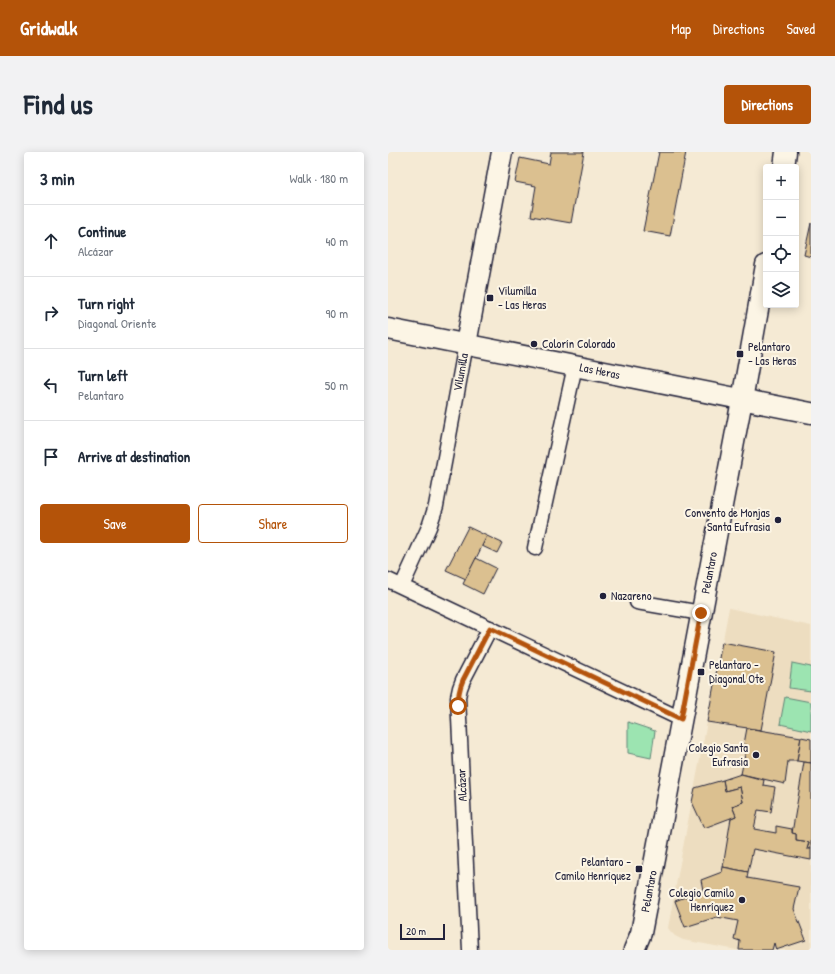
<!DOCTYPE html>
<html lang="en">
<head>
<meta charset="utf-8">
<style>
  body { margin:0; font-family:"Patrick Hand",sans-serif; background:#f2f2f3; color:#1f2937 }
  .controls { position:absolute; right:12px; top:12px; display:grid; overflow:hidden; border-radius:4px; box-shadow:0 2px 10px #0003 }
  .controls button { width:36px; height:36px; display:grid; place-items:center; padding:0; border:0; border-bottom:1px solid #e0e1e3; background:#fff; color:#1f2937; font:20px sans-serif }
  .scale { position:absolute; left:12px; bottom:10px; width:45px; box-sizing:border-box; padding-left:4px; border:2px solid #22223b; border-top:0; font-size:11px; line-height:14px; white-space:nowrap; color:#22223b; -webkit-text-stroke:3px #fcf5e5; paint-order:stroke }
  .stop { position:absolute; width:12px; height:12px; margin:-9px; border:3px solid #b45309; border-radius:50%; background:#fff }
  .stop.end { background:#b45309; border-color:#fff; box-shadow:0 1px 4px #0008 }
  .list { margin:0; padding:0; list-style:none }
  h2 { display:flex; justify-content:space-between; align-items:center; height:52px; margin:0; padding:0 16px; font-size:17px }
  h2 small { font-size:13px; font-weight:400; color:#747a83 }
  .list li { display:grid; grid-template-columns:26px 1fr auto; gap:12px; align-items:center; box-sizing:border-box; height:72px; padding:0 16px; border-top:1px solid #e0e1e3 }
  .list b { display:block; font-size:15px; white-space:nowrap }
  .list p { margin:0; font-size:13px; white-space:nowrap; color:#747a83 }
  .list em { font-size:13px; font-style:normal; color:#747a83 }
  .actions { display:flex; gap:8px; padding:12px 16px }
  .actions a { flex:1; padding:9px 0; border:1px solid #b45309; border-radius:4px; text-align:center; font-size:14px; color:#b45309 }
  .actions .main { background:#b45309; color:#fff }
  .icon { flex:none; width:22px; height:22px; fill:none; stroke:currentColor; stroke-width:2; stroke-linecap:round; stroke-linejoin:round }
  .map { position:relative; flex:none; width:423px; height:798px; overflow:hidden; border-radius:4px }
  header { display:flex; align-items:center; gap:24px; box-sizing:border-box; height:56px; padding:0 20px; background:#b45309; color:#fff }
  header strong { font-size:19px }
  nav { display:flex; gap:22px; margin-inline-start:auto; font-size:14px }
  .intro { display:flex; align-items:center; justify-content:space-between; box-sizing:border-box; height:96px; padding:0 24px }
  h1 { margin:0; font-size:28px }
  .button { padding:10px 18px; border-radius:4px; background:#b45309; color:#fff; font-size:14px; font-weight:700 }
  main { display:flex; gap:24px; padding:0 24px }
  aside { flex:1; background:#fff; border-radius:4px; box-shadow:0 2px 10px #0003 }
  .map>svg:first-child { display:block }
  .built { fill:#edddc0 }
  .green { fill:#9ce4b1; stroke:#5f8376 }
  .building { fill:#dbc090; stroke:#22223b }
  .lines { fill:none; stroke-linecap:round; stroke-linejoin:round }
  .street-casing { stroke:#22223b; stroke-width:17 }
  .secondary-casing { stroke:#22223b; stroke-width:23 }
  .street { stroke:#fcf5e5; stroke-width:14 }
  .secondary { stroke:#fcf5e5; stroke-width:20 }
  .route { stroke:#b45309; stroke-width:5 }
  .poi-dot { fill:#22223b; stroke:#fcf5e5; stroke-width:1.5 }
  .labels { text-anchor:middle; stroke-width:4; stroke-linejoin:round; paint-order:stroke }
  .poi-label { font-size:12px; fill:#22223b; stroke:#fcf5e5; text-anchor:start }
  .street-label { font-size:12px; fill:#22223b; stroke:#fcf5e5 }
</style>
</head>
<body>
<header>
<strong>Gridwalk</strong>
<nav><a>Map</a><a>Directions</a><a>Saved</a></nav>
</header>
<div class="intro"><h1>Find us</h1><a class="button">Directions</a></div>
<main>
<aside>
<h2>3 min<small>Walk · 180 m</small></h2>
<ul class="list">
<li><svg class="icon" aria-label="ahead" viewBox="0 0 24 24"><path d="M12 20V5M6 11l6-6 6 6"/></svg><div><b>Continue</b><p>Alcázar</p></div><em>40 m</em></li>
<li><svg class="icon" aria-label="right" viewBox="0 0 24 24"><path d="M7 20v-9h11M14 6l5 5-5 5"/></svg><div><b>Turn right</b><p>Diagonal Oriente</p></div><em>90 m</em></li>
<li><svg class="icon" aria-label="left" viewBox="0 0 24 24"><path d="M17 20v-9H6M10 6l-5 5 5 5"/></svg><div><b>Turn left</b><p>Pelantaro</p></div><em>50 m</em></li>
<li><svg class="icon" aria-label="arrive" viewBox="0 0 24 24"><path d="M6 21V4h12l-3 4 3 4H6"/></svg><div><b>Arrive at destination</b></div></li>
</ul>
<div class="actions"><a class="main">Save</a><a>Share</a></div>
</aside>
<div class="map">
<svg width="423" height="798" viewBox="0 0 423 798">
  <rect width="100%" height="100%" fill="#f5ead4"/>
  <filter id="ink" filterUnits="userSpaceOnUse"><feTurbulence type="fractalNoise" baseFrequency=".025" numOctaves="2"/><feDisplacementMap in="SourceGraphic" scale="8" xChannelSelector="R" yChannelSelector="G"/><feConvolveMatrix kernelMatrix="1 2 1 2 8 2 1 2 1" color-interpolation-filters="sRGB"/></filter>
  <g filter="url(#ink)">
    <path class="built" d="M341,456L423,474V789L422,798H349L295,788L287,784L283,780L280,776L293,706Z"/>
    <g class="green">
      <path d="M404,511L423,515V539L401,536Z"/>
      <path d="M397,545L423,550V579L392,572Z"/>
      <path d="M240,570L267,579L263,606L240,601Z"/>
    </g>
    <g class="building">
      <path d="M163,0H196L183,71L143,64L148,34L127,30L132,6L161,12Z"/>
      <path d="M271,0H298L282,84L255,79Z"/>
      <path d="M423,71V105L416,103Z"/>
      <path d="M80,375L99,384L78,427L58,418Z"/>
      <path d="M99,384L114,391L109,401L94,394Z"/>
      <path d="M88,406L108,416L95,442L75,432Z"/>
      <path d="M334,490L388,500L373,578L319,570Z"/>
      <path d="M359,576L413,585L409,609H400L397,632L353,622L359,593L356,592Z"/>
      <path d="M413,585L423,587V611L409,609Z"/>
      <path d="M416,610L423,611V697H419L421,690L408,688V682L404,681Z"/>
      <path d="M353,622L376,628L375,633L387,635L383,660L370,658L366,677L388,681V674L404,677V681L408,682V688L421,690L419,697H423V708L365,697L360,720L335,715L343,666L348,664L344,654L355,650L352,635L337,639L335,628Z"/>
      <path d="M335,628L337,639L352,635L355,650L344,654L348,664L316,676L304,650L307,636Z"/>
      <path d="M335,715L360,720L359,726L411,735L406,757L418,788L388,798L386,791L384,798H351L352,789L346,787L350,769L329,765L297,775L287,749L315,738L313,728L334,720Z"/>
    </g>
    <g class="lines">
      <defs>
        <g id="street">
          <path d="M147,396L187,214"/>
          <path d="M0,428L293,567"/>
          <path id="s1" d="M14,434L41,375L48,354L78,192"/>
          <path d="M249,450L313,461"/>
          <path d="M82,798L70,545L72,536L75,528L102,476"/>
        </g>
        <g id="secondary">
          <path d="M396,15L398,0"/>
          <path id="s2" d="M0,177C141,204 282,234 423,261"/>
          <path d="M78,192L114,0"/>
          <path id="s3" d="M246,798L253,781L354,248L378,113"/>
        </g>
      </defs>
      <use href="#street" class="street-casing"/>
      <use href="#secondary" class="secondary-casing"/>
      <use href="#street" class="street"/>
      <use href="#secondary" class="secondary"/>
    </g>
  </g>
  <g class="lines" filter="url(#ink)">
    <path class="route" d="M70,554C70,545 71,537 75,528L102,476L293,567L313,461"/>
  </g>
  <g class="poi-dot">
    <rect x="98" y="142" width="8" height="8" rx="2"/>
    <circle cx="146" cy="192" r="4"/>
    <rect x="348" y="198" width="8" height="8" rx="2"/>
    <circle cx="390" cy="368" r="4"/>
    <circle cx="215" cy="444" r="4"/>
    <rect x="309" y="516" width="8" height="8" rx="2"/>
    <circle cx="368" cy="603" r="4"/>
    <rect x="247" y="713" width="8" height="8" rx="2"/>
    <circle cx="354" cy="748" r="4"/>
  </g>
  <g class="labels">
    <g class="poi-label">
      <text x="110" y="143">Vilumilla<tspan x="110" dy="14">- Las Heras</tspan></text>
      <text x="154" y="196">Colorín Colorado</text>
      <text x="360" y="199">Pelantaro<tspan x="360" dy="14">- Las Heras</tspan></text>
      <text x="382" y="365" text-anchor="end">Convento de Monjas<tspan x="382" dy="14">Santa Eufrasia</tspan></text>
      <text x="223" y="448">Nazareno</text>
      <text x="321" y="517">Pelantaro -<tspan x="321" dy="14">Diagonal Ote</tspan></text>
      <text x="360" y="600" text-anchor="end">Colegio Santa<tspan x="360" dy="14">Eufrasia</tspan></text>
      <text x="243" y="714" text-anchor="end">Pelantaro -<tspan x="243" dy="14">Camilo Henríquez</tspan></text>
      <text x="346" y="745" text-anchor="end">Colegio Camilo<tspan x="346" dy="14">Henríquez</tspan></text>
    </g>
    <g class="street-label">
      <text dy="4" stroke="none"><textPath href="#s2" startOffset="216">Las Heras</textPath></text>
      <text dy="4" stroke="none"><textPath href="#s1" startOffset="223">Vilumilla</textPath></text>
      <text dy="4" stroke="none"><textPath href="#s3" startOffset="385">Pelantaro</textPath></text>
      <text transform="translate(74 633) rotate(-93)" y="4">Alcázar</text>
      <text dy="4" stroke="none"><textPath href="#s3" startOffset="61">Pelantaro</textPath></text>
    </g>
  </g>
</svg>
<div class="controls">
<button>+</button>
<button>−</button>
<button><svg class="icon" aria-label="locate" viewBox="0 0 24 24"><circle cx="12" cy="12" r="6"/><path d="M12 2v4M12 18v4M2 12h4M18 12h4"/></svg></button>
<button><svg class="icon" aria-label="layers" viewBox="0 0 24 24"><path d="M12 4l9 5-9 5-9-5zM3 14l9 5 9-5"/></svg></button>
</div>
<div class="scale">20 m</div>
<div class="stop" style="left:70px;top:554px"></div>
<div class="stop end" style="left:313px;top:461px"></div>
</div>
</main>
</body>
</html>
